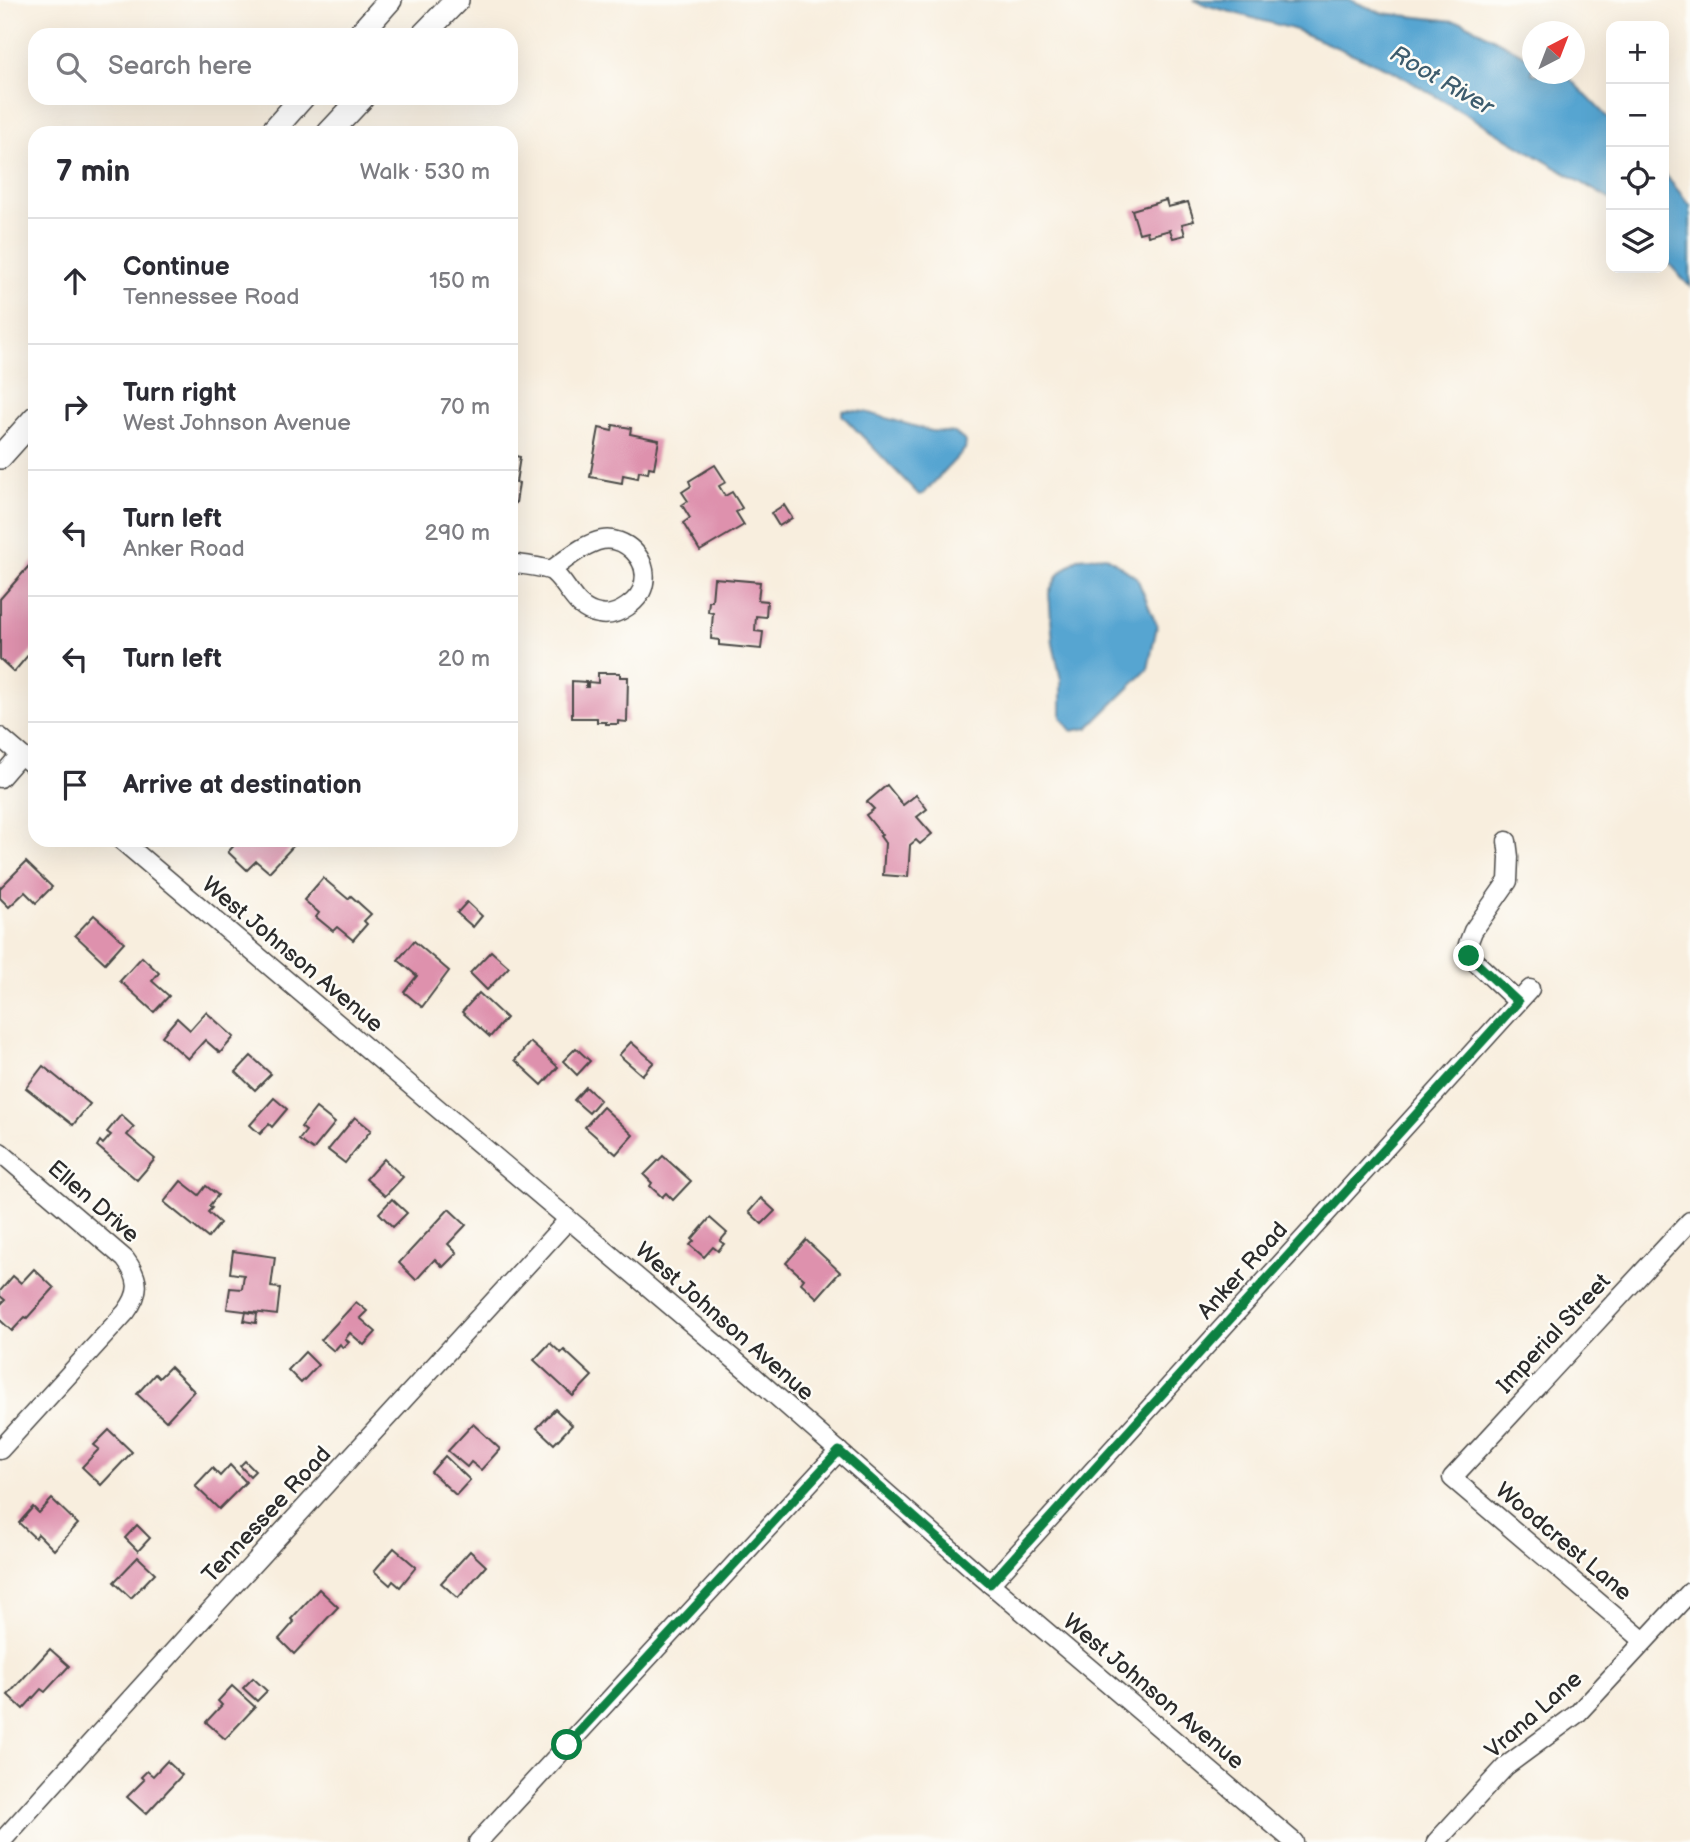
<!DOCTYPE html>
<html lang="en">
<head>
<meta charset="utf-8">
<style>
  body { margin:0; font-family:"Balsamiq Sans",sans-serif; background:#f7f7f7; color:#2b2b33 }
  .controls { position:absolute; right:21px; top:21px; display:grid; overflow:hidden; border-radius:14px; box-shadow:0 7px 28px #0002 }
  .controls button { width:63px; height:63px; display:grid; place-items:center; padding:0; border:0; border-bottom:2px solid #e1e1e2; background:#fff; color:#2b2b33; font:35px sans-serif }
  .compass { position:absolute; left:1522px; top:21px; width:63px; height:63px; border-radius:50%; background:#fff; box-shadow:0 7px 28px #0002; rotate:42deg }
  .stop { position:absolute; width:21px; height:21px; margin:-16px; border:5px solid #0b8043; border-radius:50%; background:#fff }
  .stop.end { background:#0b8043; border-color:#fff; box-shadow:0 2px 7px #0008 }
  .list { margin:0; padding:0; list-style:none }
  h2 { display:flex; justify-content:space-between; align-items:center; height:91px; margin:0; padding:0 28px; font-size:30px }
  h2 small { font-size:23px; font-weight:400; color:#7c7c81 }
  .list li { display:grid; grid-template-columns:46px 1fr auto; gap:21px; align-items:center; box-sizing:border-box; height:126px; padding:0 28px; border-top:2px solid #e1e1e2 }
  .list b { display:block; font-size:26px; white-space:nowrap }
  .list p { margin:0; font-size:23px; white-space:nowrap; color:#7c7c81 }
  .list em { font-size:23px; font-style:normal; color:#7c7c81 }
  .icon { flex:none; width:38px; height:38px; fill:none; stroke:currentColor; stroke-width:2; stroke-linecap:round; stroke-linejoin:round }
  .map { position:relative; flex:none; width:1690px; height:1842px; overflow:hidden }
  .search { position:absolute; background:#fff; box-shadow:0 7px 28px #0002; left:28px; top:28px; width:490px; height:77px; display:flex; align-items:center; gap:18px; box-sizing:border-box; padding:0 24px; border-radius:21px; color:#7c7c81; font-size:26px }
  .panel { position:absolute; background:#fff; box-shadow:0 7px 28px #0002; left:28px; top:126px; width:490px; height:721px; border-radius:21px }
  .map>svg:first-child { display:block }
  .water { fill:#57a5d1; stroke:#41687e; stroke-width:2 }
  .building { fill:#de91ad }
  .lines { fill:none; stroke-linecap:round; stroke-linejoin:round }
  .minor-casing { stroke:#4a4846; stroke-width:21 }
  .major-casing { stroke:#4a4846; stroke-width:26 }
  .minor { stroke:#fff; stroke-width:18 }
  .major { stroke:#fff; stroke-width:23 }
  .route { stroke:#0b8043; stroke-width:9 }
  .labels { text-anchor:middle; stroke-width:5; stroke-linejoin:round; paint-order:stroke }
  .street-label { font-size:23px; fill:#2b2b2b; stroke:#fdfcf7 }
  .water-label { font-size:24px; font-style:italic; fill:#3d5c6d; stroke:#fdfcf7 }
</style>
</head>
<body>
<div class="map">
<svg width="1690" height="1842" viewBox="0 0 1690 1842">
  <rect width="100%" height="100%" fill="#fdfcf7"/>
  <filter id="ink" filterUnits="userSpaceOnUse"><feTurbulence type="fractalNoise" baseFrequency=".0143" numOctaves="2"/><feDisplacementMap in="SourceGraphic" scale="14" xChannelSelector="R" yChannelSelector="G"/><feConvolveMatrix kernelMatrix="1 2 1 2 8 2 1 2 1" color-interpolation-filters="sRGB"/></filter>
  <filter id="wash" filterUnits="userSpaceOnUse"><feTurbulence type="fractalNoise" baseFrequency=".00686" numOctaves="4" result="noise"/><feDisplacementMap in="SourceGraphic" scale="28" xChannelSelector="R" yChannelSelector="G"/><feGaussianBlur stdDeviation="1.57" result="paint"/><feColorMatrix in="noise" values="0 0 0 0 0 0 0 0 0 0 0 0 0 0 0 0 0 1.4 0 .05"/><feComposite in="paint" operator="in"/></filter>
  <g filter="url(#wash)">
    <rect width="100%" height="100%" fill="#f8eede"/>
    <g class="water">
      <path d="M1193,0H1350L1382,13L1463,22L1532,59V74H1559L1570,79L1611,121V200L1393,71L1293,29L1209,6Z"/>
      <path d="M1664,173L1690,205V287L1664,258Z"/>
      <path d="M847,410L865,412L931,431L955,433L966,442L965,449L923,494L919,495L842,415V411Z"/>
      <path d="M1106,556L1137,578L1157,626L1148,669L1088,728L1071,731L1061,717V680L1053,644L1049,593L1058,575L1078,558Z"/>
    </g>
    <g id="blocks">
      <g class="building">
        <path d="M1166,200L1168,207L1188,202L1194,221L1182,224L1185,235L1173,238L1170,230L1148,236L1147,231L1139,233L1132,210Z"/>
        <path d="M613,425L631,428L630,434L659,440L654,468L649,467L648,473L639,471L638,478L623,475L622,483L590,477L599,428L612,431Z"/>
        <path d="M511,455L520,457L516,482L519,483L516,503L511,502Z"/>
        <path d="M715,465L726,482L719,486L725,496L732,492L742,508L736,512L744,525L700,551L683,523L690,518L682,505L688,501L682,492L691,486L689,481Z"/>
        <path d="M784,505L792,518L779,526L771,513Z"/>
        <path d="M35,559V647L14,672L0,659V599Z"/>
        <path d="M714,578L760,582L758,600L767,601L766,617L756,616L755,631L763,632L761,649L719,645V640L711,639L713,613L708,612L709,601H712Z"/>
        <path d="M598,673H620V677H628L627,722L618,721V724H606V722H597V718H572V681L586,682V687H588V682L598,683Z"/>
        <path d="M887,785L903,805L916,795L927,809L917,817L932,834L920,844L916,840L910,845L908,877L883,875L885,843L880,836L882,835L866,815L874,809L867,802Z"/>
        <path d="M239,840H295L297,842L269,872L256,861L247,870L228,852Z"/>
        <path d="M26,862L52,887L36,903L25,892L9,907L0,898V888Z"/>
        <path d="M323,878L348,899L351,896L371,914L364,921L367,924L353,940L337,927L333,931L316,917L319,913L304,900Z"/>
        <path d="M467,902L482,916L473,927L457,913Z"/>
        <path d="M94,915L124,942L105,963L75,935Z"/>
        <path d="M414,941L449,971L422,1007L404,992L417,976L398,960Z"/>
        <path d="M491,951L509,967L487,990L470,973Z"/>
        <path d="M142,957L159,973L152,981L169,996L154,1012L120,981Z"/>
        <path d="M479,993L506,1018L490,1037L462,1012Z"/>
        <path d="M206,1012L234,1037L220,1053L205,1040L188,1059L162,1036L177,1018L190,1030Z"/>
        <path d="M530,1042L558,1067L542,1085L515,1060Z"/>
        <path d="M631,1042L654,1062L642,1075L619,1055Z"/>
        <path d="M576,1048L590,1061L577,1075L563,1061Z"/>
        <path d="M251,1056L271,1074L255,1090L236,1072Z"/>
        <path d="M43,1066L90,1104L73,1125L26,1088Z"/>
        <path d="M586,1087L600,1100L589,1113L574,1100Z"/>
        <path d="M274,1098L287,1109L272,1127L269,1124L260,1134L250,1125Z"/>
        <path d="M603,1107L633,1135L616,1154L585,1127Z"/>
        <path d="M316,1108L335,1123L313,1150L299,1140L306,1131L301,1127Z"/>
        <path d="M121,1115L134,1127L127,1135L155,1159L137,1180L97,1146L100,1141L103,1144L111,1135L107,1132Z"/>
        <path d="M355,1117L371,1130L345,1163L328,1150Z"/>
        <path d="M663,1156L691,1181L673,1200L666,1193L662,1197L650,1186L652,1183L644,1175Z"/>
        <path d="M384,1159L403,1177L385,1196L366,1179Z"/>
        <path d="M181,1181L199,1195L206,1186L218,1195L209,1206L212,1208L208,1212L220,1223L208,1238L164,1202Z"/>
        <path d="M761,1198L775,1211L762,1224L749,1212Z"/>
        <path d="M392,1199L407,1213L393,1227L379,1213Z"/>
        <path d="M449,1209L466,1225L448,1244L457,1253L443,1267L435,1259L416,1280L399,1263Z"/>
        <path d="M710,1218L727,1233L720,1241L724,1244L718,1251L713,1247L704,1257L690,1245L694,1241L692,1239Z"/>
        <path d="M806,1240L840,1272L817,1298L801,1283L804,1279L786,1263Z"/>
        <path d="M233,1251L275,1257L271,1287L280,1288L277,1315L227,1309L230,1288L242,1289L244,1275L230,1273Z"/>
        <path d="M34,1269L54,1288L27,1318L25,1317L12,1331L0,1320V1305L5,1300L0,1296V1291L13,1276L21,1283Z"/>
        <path d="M356,1302L367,1311L360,1318L376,1332L364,1345L350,1333L345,1339L349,1342L343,1348L340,1344L334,1351L321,1340Z"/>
        <path d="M246,1312L257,1314L256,1323L244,1321Z"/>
        <path d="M550,1343L561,1353L564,1350L592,1376L573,1396L534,1360Z"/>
        <path d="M305,1352L318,1365L301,1383L288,1370Z"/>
        <path d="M170,1367L194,1391L166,1421L137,1394L155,1374L159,1378Z"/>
        <path d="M555,1409L572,1425L554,1444L537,1428Z"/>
        <path d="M473,1424L500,1449L481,1470L471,1462L467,1467L448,1451Z"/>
        <path d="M109,1430L132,1452L101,1485L82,1467L99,1449L94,1445Z"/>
        <path d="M445,1456L470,1480L456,1495L431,1472Z"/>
        <path d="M245,1461L255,1471L250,1476L240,1466Z"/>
        <path d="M230,1465L246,1482L219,1509L195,1486L212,1468L220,1476Z"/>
        <path d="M52,1499L78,1524L54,1550L38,1534L35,1538L19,1523L33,1507L39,1513Z"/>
        <path d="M137,1525L150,1538L138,1551L125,1538Z"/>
        <path d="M394,1548L416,1567L400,1587L393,1581L390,1585L374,1571Z"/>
        <path d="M470,1551L486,1566L458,1598L441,1583Z"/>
        <path d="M138,1557L155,1573L131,1598L114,1582Z"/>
        <path d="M319,1589L338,1607L294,1654L279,1639L294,1622L291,1619Z"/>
        <path d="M50,1649L69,1666L45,1692L41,1689L23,1709L8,1695Z"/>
        <path d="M253,1678L267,1691L257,1701L243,1688Z"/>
        <path d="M232,1686L255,1707L225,1739L206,1722L222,1705L218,1701Z"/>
        <path d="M167,1761L182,1775L146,1814L127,1797L144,1780L141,1777L147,1771L153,1776Z"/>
      </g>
    </g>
  </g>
  <g filter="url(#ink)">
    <use href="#blocks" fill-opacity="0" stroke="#4a4846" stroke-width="2"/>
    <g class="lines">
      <defs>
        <g id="minor">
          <path d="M511,563C521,565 546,567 553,572C569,585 574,610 599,614C617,618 641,601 644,583C649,559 625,536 602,540C583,544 566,560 551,570"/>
          <path d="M0,737L35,767"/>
          <path d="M0,778L20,755"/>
          <path d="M121,840L750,1373L981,1576L1294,1842"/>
          <path d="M1507,841L1509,857L1508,881L1473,931L1468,944L1469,956L1518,1002"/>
          <path d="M0,1152L125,1259C140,1279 141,1292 126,1312L0,1450"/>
          <path d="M990,1584L1530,989"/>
          <path d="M1644,1641L1452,1478L1690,1221"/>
          <path d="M1,1842L209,1612L568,1220"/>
          <path d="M478,1842L839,1451"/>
          <path d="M1436,1842L1506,1766L1578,1713L1690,1592"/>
        </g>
        <g id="major">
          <path d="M359,35L390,0"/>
          <path d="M423,35L457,0"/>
          <path d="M271,133L302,98"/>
          <path d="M329,133L362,98"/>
          <path d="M0,457L35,418"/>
        </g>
      </defs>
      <use href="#minor" class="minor-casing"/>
      <use href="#major" class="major-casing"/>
      <use href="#minor" class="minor"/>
      <use href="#major" class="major"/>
    </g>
  </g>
  <g class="lines" filter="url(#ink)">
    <path class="route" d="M567,1745L839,1451L990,1584L1518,1002L1469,956"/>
  </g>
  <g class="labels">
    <g class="street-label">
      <text transform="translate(293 954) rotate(40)" y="8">West Johnson Avenue</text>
      <text transform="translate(94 1201) rotate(41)" y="8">Ellen Drive</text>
      <text transform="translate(1242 1270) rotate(-48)" y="8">Anker Road</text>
      <text transform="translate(725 1321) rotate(41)" y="8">West Johnson Avenue</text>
      <text transform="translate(1553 1333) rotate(-47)" y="8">Imperial Street</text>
      <text transform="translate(266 1514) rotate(-47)" y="8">Tennessee Road</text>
      <text transform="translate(1564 1541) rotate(40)" y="8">Woodcrest Lane</text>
      <text transform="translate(1154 1691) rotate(40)" y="8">West Johnson Avenue</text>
      <text transform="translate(1533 1714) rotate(-41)" y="8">Vrana Lane</text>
    </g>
    <g class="water-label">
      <text transform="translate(1442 80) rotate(30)" y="8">Root River</text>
    </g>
  </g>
</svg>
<div class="controls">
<button>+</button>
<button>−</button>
<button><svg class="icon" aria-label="locate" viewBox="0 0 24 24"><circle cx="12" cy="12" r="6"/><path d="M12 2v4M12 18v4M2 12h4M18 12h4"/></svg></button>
<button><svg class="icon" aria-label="layers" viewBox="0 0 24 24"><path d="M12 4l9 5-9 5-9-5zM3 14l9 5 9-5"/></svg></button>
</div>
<svg class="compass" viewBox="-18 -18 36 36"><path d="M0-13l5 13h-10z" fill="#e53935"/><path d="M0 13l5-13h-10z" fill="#7c7c81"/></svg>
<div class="stop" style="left:567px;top:1745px"></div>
<div class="stop end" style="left:1469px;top:956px"></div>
<div class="search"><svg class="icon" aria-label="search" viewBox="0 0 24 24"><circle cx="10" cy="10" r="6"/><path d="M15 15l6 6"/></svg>Search here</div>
<section class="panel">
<h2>7 min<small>Walk · 530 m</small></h2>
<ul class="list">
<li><svg class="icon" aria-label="ahead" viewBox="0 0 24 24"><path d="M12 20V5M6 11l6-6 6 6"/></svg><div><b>Continue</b><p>Tennessee Road</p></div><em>150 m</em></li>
<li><svg class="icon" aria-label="right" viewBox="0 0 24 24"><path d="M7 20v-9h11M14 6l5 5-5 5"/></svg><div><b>Turn right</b><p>West Johnson Avenue</p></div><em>70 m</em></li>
<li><svg class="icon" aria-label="left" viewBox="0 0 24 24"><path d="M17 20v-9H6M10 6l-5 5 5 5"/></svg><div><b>Turn left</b><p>Anker Road</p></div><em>290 m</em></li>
<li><svg class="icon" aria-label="left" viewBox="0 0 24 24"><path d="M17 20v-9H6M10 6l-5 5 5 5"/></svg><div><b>Turn left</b></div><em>20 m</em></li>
<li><svg class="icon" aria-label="arrive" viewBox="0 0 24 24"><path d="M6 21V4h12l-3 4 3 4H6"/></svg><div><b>Arrive at destination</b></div></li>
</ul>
</section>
</div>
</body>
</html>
